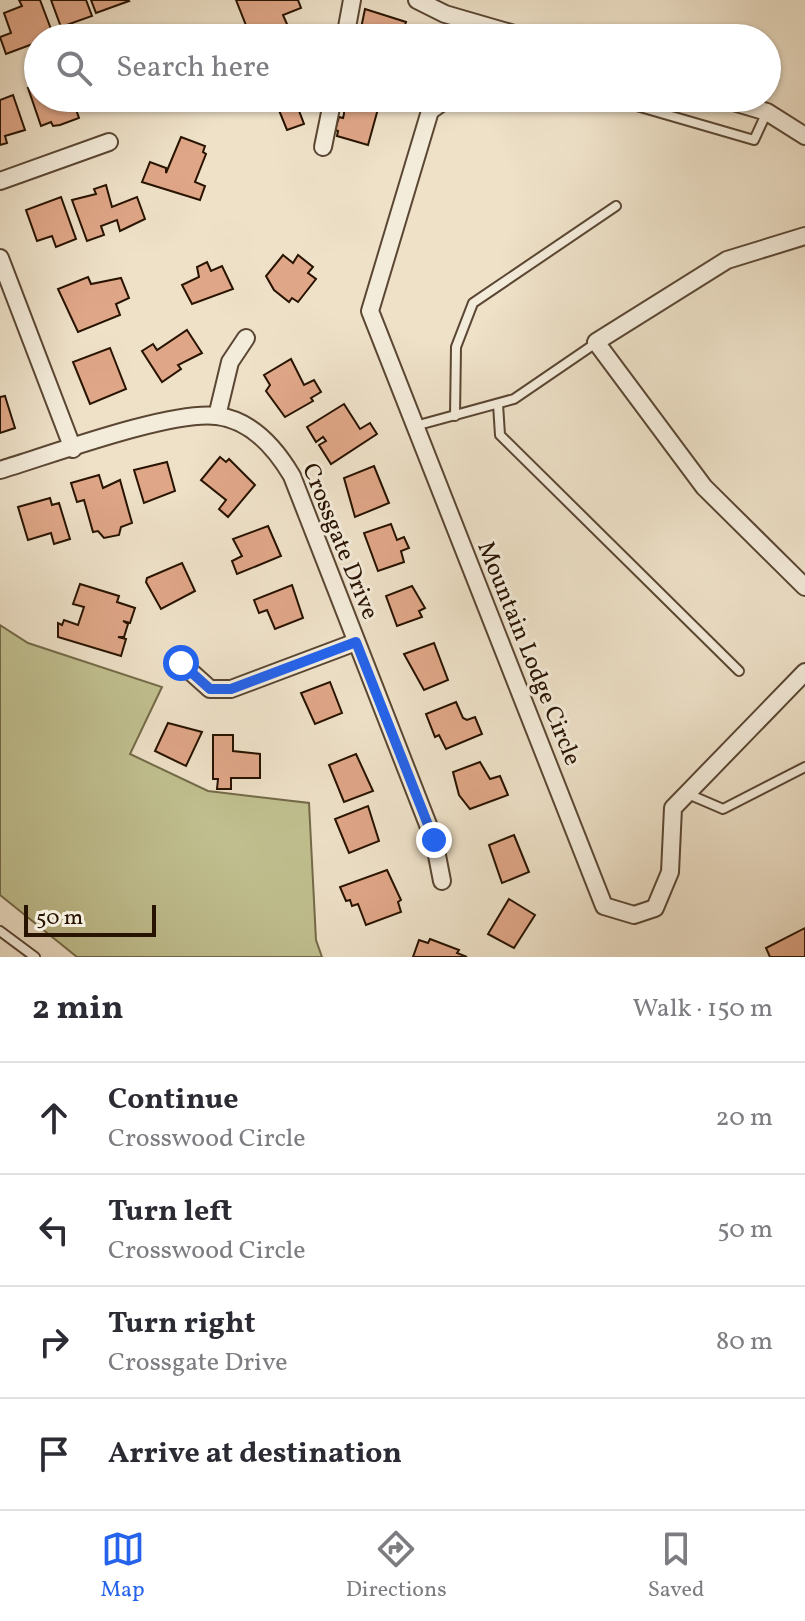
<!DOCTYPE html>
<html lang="en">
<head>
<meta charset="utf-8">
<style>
  body { margin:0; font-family:Vollkorn,serif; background:#f2f2f3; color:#2b2b33 }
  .scale { position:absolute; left:24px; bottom:20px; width:132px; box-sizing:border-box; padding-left:8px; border:4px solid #281300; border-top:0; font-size:22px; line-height:28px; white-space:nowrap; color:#281300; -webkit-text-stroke:6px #f4ecdb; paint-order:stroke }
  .stop { position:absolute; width:24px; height:24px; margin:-18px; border:6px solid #2563eb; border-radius:50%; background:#fff }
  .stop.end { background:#2563eb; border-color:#fff; box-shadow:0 2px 8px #0008 }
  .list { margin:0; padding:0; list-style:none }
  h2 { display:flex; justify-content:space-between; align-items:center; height:104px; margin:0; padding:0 32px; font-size:34px }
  h2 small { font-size:26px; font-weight:400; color:#7c7c81 }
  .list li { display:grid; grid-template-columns:52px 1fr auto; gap:24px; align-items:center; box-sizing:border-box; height:112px; padding:0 32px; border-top:2px solid #e1e1e2 }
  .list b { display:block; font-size:30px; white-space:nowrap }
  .list p { margin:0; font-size:26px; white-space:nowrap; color:#7c7c81 }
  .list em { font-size:26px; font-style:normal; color:#7c7c81 }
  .icon { flex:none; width:44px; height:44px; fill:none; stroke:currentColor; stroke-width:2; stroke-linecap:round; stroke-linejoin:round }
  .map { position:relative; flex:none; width:805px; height:957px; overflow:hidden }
  .search { position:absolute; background:#fff; box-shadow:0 2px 6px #0004; left:24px; right:24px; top:24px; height:88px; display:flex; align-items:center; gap:20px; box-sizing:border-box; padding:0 28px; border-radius:44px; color:#7c7c81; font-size:30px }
  .sheet { height:552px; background:#fff }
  nav { display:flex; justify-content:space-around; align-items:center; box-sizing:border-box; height:112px; border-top:2px solid #e1e1e2; background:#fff; font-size:22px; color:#7c7c81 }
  nav a { display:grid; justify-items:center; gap:4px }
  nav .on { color:#2563eb }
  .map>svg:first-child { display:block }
  .green { fill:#c1c090; stroke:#746a48; stroke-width:2 }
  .building { fill:#dfa687; stroke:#281300; stroke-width:2 }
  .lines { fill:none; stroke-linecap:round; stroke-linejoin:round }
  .lane-casing { stroke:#5a4632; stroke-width:12 }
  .street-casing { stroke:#5a4632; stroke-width:20 }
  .lane { stroke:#f4ecdb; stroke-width:8 }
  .street { stroke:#f4ecdb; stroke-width:16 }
  .route { stroke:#2563eb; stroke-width:10 }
  .labels { text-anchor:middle; stroke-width:6; stroke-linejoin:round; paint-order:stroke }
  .street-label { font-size:24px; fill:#281300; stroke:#f4ecdb }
</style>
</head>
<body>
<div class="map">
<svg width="805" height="957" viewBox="0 0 805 957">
  <rect width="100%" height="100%" fill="#eee1c8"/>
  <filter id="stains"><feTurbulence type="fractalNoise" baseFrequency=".0025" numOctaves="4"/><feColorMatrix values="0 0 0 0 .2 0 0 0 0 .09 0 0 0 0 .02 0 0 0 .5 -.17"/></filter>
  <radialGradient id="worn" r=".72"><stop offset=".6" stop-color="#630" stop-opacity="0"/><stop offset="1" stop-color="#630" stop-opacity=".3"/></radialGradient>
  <path class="green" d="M0,625L28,643L162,687L130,754L208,791L309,803L316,940L322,957H77L0,895Z"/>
  <g class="building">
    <path d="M19,0H40L54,37L38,38V42L6,54L0,37L11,33L4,13L22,6Z"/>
    <path d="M51,0H86L92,16L61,27Z"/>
    <path d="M91,0H128L129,1L96,13Z"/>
    <path d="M236,0H298L301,8L283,15L293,38H251Z"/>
    <path d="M365,9L406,22L401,38H359Z"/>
    <path d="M38,85V98H72L79,118L60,125L53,126L51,122L41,126L28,88Z"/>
    <path d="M13,95L25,130L5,136L7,143L0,145V100Z"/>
    <path d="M274,98H316L317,101L298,108L304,124L287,130Z"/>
    <path d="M344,98H381L368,145L337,136L338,131L335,130L339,117L343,118L344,114Z"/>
    <path d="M181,137L205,146L203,152L206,154L195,182L205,186L200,200L142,182L150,162L166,168V173Z"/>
    <path d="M106,185L112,207L137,197L145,219L120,231L117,220L101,226L104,235L87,241L72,200L96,194L94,189Z"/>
    <path d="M61,197L76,239L56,247L52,236L37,241L26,210Z"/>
    <path d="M283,255L293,263L298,255L313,267L308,273L316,279L298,302L292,298L289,302L274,290L266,276Z"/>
    <path d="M207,262L211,271L222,266L233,289L192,304L182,285L199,277L197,267Z"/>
    <path d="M88,277L91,284L121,278L129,298L116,304L120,315L78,332L58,289Z"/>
    <path d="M187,330L202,353L178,365L181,369L162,382L142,351L153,344L157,350Z"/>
    <path d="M110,348L126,389L90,404L73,362Z"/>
    <path d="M291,359L304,385L314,380L321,392L311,398L313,401L285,417L266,391L270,385L264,375Z"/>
    <path d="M5,396L15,428L0,433V397Z"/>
    <path d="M344,404L360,429L370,423L377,434L331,464L319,445L326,441L323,437L316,442L307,427Z"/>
    <path d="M220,457L226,462L229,459L255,485L228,517L219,509L226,500L201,480Z"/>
    <path d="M167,462L175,491L144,503L134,470Z"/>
    <path d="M374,466L389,503L355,517L344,478Z"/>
    <path d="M99,475L103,488L120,480L132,523L121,527L119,535L104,538L98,531L93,532L84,500L77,502L71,483Z"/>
    <path d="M50,498L52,505L59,503L70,539L54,544L51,533L28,540L18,507Z"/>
    <path d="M391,524L397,540L404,537L409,548L401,551L404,562L378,571L364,533Z"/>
    <path d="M268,526L281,556L237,574L232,561L242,556L233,539Z"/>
    <path d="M182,563L195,591L161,609L146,582L147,578Z"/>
    <path d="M80,584L119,596L117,602L135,608L130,623L123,621L128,624L124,637H118L126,639L121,656L58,637V623L62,625L64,620L78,625L84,607L73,604Z"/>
    <path d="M292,585L303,618L275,629L267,610L259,613L254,600Z"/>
    <path d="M412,586L425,608L419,611L422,617L397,626L386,596Z"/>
    <path d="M434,643L448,680L424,690L404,654Z"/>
    <path d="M330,682L342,713L315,724L301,693Z"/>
    <path d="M456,702L463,718L467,720L475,717L482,734L446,749L439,735L435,737L426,714Z"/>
    <path d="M168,723L202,732L186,766L155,751Z"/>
    <path d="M213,735H233V751L260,754V778H231V789H217L218,779H213Z"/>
    <path d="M356,754L373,791L344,802L329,765Z"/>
    <path d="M480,762L490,779L500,776L508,795L470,809L459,795L453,772Z"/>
    <path d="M368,806L379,841L349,853L335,819Z"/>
    <path d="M514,835L529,872L502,883L489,845Z"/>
    <path d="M387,870L401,900L398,902L401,912L366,925L358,904L352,906L350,900L346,901L340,887Z"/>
    <path d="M509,899L535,915L514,948L488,934Z"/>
    <path d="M805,928V957H770L766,948Z"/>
    <path d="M430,939L459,950L457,953L467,957H413L419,940L428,943Z"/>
  </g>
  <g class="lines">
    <defs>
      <g id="lane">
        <path d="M609,98L754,140L767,112"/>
        <path d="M498,404L500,435L739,671"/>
        <path d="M455,416L456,347L473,303L616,206"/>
        <path d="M415,426L514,399L596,343"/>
        <path d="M688,794L723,809L805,767"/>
        <path d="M0,931L35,957"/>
      </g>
      <g id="street">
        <path d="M417,0L445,14L528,38"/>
        <path d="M345,38L352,0"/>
        <path d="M448,98L430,111L370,311L604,906L634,915L655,908L670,872L673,808L805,672"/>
        <path d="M720,98L767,112L805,136"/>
        <path d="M323,147L333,98"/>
        <path d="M0,181L109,142"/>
        <path d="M805,236L727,260L596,342L704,487L805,587"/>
        <path d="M0,258L73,449"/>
        <path d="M217,416L230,362L246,338"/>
        <path d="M0,470C50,455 171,410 217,416C251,420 276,449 292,476L434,840L442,881"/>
        <path d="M181,663L210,689H231L356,642"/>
      </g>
    </defs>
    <use href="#lane" class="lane-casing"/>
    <use href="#street" class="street-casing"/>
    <use href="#lane" class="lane"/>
    <use href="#street" class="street"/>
  </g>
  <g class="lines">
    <path class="route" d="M181,663L210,689H231L356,642L434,840"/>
  </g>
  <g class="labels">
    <g class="street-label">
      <text transform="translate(341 541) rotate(68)" y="8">Crossgate Drive</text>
      <text transform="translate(530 653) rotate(68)" y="8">Mountain Lodge Circle</text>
    </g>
  </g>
  <rect width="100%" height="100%" filter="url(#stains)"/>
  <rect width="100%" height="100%" fill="url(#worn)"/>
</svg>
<div class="scale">50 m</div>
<div class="stop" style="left:181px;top:663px"></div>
<div class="stop end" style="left:434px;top:840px"></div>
<div class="search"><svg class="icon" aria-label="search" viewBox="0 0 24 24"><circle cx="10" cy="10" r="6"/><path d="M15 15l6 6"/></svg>Search here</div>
</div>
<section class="sheet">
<h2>2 min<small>Walk · 150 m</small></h2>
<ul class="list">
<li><svg class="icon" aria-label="ahead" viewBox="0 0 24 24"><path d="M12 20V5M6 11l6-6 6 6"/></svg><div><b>Continue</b><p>Crosswood Circle</p></div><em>20 m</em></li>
<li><svg class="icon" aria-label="left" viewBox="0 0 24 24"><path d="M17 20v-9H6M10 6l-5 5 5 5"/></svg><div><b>Turn left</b><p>Crosswood Circle</p></div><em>50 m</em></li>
<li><svg class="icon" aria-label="right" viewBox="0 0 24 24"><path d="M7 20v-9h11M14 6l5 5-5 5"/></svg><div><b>Turn right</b><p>Crossgate Drive</p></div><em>80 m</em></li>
<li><svg class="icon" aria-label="arrive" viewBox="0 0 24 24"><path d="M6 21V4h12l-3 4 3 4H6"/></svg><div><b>Arrive at destination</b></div></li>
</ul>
</section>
<nav>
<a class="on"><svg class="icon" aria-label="map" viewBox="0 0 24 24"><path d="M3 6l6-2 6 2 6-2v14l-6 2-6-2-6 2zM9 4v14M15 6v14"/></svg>Map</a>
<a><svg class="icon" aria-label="directions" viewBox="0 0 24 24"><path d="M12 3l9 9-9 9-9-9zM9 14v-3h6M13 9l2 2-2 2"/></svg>Directions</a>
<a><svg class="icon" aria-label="saved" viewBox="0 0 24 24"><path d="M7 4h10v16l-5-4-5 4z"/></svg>Saved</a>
</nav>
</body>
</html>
